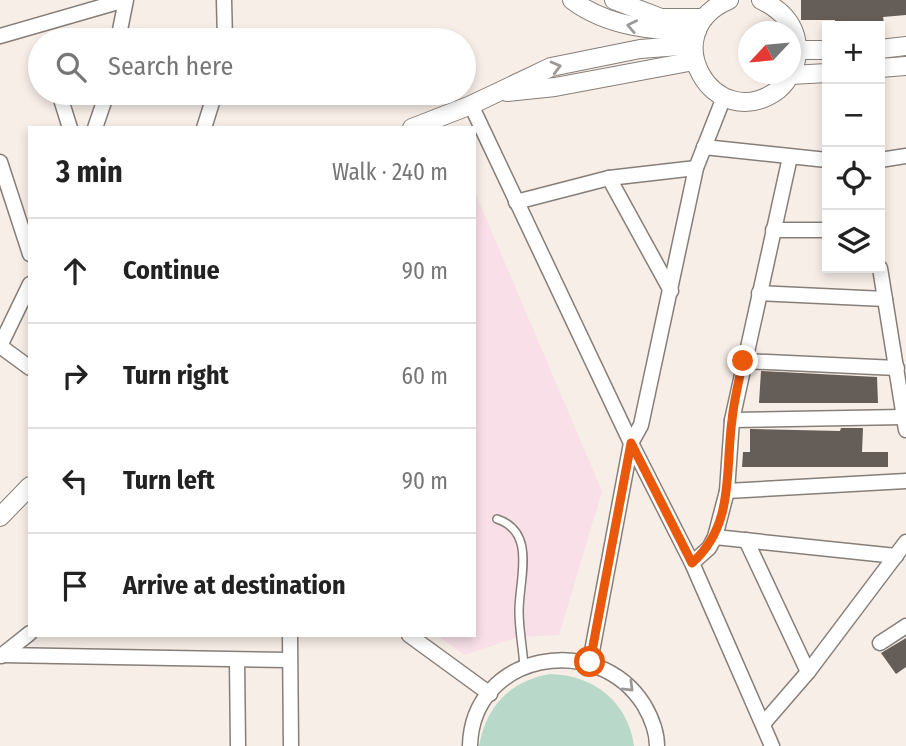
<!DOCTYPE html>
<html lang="en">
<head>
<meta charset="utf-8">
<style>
  body { margin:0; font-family:"Fira Sans Condensed",sans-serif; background:#f6f6f6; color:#222 }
  .controls { position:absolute; right:21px; top:21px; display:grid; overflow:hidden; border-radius:0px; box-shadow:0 4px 10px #0003 }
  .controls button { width:63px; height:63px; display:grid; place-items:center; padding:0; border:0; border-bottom:2px solid #e0e0e0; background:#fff; color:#222; font:35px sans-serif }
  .compass { position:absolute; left:738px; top:21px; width:63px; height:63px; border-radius:50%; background:#fff; box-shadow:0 4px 10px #0003; rotate:244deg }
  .stop { position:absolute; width:21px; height:21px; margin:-16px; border:5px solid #ea580c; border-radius:50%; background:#fff }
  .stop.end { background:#ea580c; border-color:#fff; box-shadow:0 2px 7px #0008 }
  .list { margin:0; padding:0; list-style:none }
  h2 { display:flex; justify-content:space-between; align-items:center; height:91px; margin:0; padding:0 28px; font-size:30px }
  h2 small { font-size:23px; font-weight:400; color:#767676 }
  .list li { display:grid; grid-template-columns:46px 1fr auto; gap:21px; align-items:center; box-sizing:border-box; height:105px; padding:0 28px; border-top:2px solid #e0e0e0 }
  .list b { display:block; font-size:26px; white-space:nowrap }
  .list em { font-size:23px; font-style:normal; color:#767676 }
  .icon { flex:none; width:38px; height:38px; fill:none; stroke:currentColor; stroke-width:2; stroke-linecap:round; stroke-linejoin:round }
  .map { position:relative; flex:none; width:906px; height:746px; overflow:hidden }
  .search { position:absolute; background:#fff; box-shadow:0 4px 10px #0003; left:28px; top:28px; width:448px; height:77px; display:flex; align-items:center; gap:18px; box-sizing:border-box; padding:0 24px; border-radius:38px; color:#767676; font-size:26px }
  .panel { position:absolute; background:#fff; box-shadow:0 4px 10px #0003; left:28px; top:126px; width:448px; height:511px; border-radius:0px }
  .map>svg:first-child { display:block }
  .education { fill:#f8dfe8 }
  .green { fill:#b8d9c9 }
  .building { fill:#655d57 }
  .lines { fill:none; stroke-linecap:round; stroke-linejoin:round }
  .service-casing { stroke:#867e78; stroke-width:10 }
  .minor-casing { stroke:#867e78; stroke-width:17 }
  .tertiary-casing { stroke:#867e78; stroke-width:20 }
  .service { stroke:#fff; stroke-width:7 }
  .minor { stroke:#fff; stroke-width:14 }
  .tertiary { stroke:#fff; stroke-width:18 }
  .oneway { stroke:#9c9a98 }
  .route { stroke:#ea580c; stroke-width:9 }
</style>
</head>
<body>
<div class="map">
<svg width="906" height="746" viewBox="0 0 906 746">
  <rect width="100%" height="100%" fill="#f8eee8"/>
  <path class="education" d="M474,190L602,491L559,635L518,637L464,655L437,635H474Z"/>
  <path class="green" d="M550,674C594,675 628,702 634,746H479C486,706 510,681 550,674Z"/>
  <g class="building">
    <path d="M801,0H906V15L883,17L884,23L864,25V21L835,24V20H801Z"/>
    <path d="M761,371L877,377L878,403H759Z"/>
    <path d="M841,428H863L862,452H888V467H742L743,452H750V429L840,431Z"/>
    <path d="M906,638V667L896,674L881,653Z"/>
  </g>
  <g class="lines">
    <defs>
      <path id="service" d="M497,519C537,532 519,579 519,611C519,630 523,649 524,667"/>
      <g id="minor">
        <path d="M224,0L225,40"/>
        <path d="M0,36L125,0"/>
        <path d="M118,40L126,0"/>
        <path d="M59,93L70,128"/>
        <path d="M471,105L631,443L692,563L772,746"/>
        <path d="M95,128L107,93"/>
        <path d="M204,128L215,93"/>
        <path d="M704,147L827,160"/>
        <path d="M880,160L906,156"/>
        <path d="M0,162L30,254"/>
        <path d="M609,178L671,291"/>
        <path d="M516,202L609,178L696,168"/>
        <path d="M773,230H827"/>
        <path d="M880,268L906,430"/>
        <path d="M30,284L0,346L30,368"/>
        <path d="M759,293L885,299"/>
        <path d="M743,361L897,368"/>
        <path d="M732,420L903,417"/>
        <path d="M727,491L906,481"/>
        <path d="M715,537L896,556"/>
        <path d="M746,540L808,672"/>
        <path d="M692,563L709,548L715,537L727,491L732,420L790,157"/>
        <path d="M290,635L291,746"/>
        <path d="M409,635L490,694"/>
        <path d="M880,643L906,626"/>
        <path d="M2,655L288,660"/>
        <path d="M1,656L30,633"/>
        <path d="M237,660L238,746"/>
        <path d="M590,662L631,443L641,425L696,168L724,97"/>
        <path d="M763,724L808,672L906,542"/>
        <path d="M470,746C472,653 597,630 644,705C651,717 657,732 657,746"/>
      </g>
      <g id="tertiary">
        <path d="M572,0C608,27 654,31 697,31"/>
        <path d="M614,0L661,18H704"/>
        <path d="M729,0C653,32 714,137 778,90C789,81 798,63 797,48C796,24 780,9 761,0"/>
        <path d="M880,49L906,46"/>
        <path d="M797,50H827"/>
        <path d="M880,68L906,66"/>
        <path d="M791,75L827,73"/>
        <path d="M507,92L555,87L694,61"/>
        <path d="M412,128L471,105L551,67L640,49L693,45"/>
        <path d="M0,517L30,486"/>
      </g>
    </defs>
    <use href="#service" class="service-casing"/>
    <use href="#minor" class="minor-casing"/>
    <use href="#tertiary" class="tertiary-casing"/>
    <use href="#service" class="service"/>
    <use href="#minor" class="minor"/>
    <use href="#tertiary" class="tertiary"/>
  </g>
  <defs><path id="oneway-chevron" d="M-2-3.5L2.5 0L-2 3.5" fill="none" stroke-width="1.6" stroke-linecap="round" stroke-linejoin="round" transform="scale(1.75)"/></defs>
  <g class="oneway">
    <use href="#oneway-chevron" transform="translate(632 26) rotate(-168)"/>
    <use href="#oneway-chevron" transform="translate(556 67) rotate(-15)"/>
    <use href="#oneway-chevron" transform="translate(629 687) rotate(45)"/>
  </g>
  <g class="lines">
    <path class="route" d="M590,662L631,443L692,563C735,525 725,471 732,420C734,400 739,380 743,361"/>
  </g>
</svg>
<div class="controls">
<button>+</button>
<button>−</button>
<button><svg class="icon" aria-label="locate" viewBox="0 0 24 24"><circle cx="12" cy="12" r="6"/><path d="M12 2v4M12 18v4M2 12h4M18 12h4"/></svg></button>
<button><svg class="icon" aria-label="layers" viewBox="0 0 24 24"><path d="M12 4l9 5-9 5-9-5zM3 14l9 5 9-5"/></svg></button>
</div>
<svg class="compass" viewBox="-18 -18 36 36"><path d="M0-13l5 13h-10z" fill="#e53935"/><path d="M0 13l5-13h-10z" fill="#767676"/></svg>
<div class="stop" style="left:590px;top:662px"></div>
<div class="stop end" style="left:743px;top:361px"></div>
<div class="search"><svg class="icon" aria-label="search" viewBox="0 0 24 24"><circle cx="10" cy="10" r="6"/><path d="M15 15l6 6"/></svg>Search here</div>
<section class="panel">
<h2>3 min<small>Walk · 240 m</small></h2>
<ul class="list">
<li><svg class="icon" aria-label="ahead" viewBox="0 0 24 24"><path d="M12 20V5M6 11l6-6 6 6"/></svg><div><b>Continue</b></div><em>90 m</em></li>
<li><svg class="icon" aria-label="right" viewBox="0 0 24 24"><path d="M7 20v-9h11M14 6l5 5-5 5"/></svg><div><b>Turn right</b></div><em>60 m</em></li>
<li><svg class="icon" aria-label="left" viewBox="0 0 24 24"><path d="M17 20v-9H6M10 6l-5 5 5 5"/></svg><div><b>Turn left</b></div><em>90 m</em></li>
<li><svg class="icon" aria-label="arrive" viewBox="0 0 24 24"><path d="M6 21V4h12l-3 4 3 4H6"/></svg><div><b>Arrive at destination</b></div></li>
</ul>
</section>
</div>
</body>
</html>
